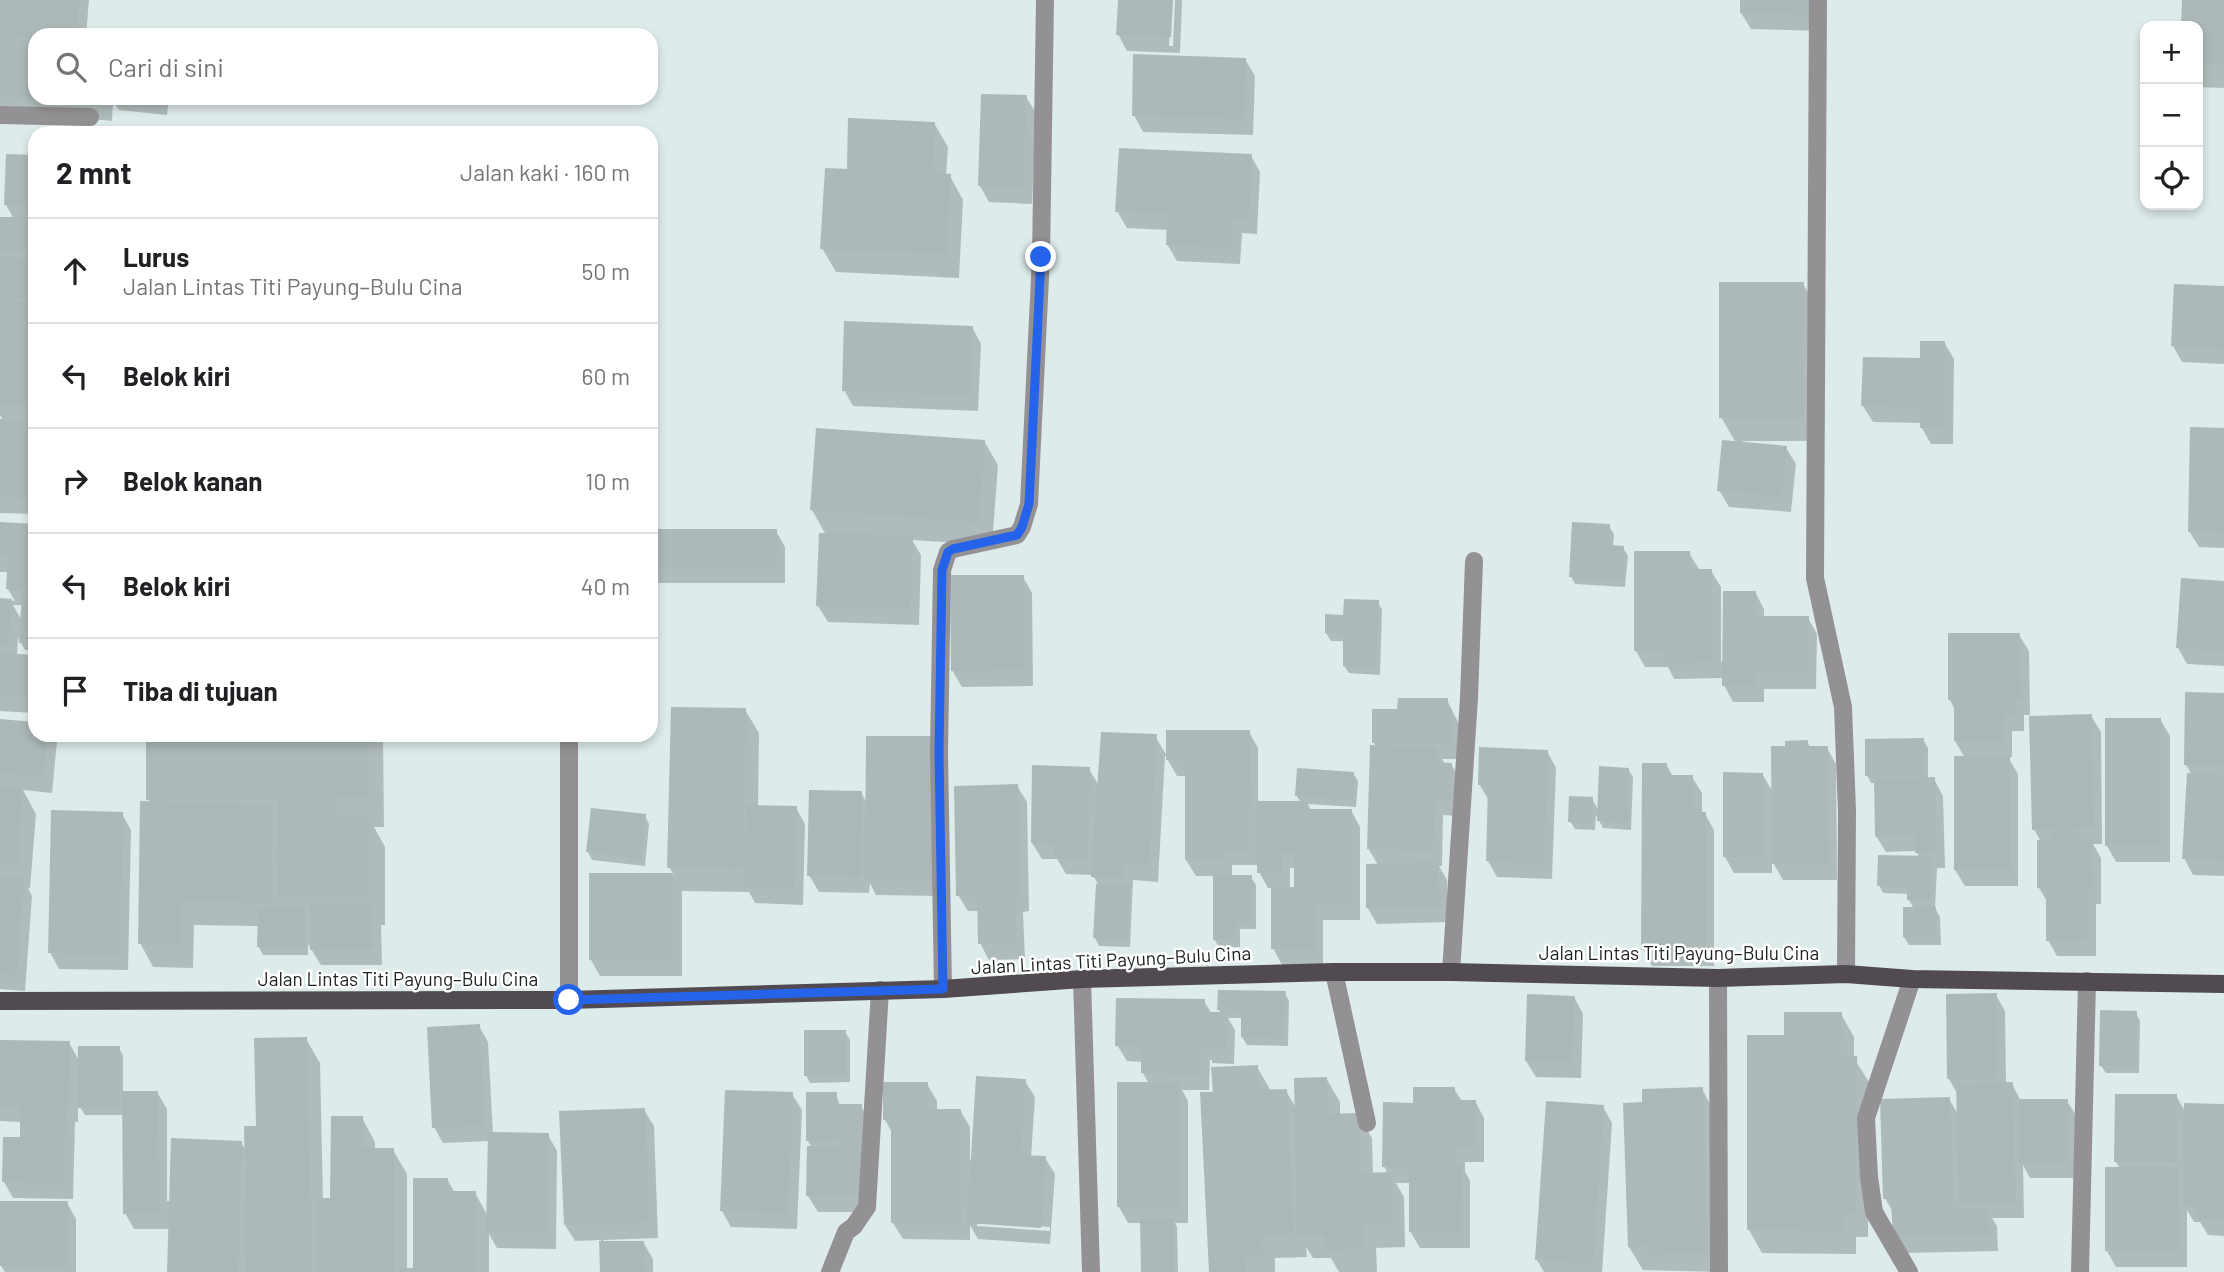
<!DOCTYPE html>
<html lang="id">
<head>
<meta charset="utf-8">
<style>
  body { margin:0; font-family:Barlow,sans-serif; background:#f2f2f2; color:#202124 }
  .controls { position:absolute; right:21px; top:21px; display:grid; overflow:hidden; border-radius:14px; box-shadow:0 4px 10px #0003 }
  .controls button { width:63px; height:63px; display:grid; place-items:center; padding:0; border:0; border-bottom:2px solid #e0e0e0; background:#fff; color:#202124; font:35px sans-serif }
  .stop { position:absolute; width:21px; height:21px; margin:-16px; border:5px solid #2563eb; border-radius:50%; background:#fff }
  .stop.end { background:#2563eb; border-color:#fff; box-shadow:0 2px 7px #0008 }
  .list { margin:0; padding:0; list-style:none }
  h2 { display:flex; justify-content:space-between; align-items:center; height:91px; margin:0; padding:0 28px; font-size:30px }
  h2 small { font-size:23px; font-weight:400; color:#757577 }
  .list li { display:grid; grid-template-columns:46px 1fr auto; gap:21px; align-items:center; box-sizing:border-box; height:105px; padding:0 28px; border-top:2px solid #e0e0e0 }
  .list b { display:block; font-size:26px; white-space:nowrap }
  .list p { margin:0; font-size:23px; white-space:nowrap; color:#757577 }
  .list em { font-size:23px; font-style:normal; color:#757577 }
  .icon { flex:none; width:38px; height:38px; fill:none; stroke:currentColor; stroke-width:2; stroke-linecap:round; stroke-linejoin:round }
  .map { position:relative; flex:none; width:2224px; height:1272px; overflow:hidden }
  .search { position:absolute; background:#fff; box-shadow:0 4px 10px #0003; left:28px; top:28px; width:630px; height:77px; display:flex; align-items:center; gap:18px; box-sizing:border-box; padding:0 24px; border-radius:21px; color:#757577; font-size:26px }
  .panel { position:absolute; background:#fff; box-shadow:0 4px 10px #0003; left:28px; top:126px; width:630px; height:616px; border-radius:21px }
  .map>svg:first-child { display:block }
  .shadow { fill:#0003; fill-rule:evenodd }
  .building { fill:#acb9b8 }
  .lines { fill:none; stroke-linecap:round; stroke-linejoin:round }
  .minor { stroke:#949194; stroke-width:18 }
  .major { stroke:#514b51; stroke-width:18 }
  .route { stroke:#2563eb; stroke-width:9 }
  .labels { text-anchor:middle; stroke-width:5; stroke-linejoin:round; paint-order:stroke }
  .street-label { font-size:19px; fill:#1c2121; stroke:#fff }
</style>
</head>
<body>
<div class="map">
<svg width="2224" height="1272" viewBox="0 0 2224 1272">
  <rect width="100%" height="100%" fill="#ddebea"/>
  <g class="shadow">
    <path d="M0,0H89L86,35H35V98H169L167,115L119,110L113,101L112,121L0,110Z"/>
    <path d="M1120,0H1171L1169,46H1173L1175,0H1182L1180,53L1127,51L1118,34Z"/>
    <path d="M1742,0H1822L1821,31L1751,29L1741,13Z"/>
    <path d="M2184,0H2224V88L2198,87V26H2183Z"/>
    <path d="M1245,59L1255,76L1253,135L1143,132L1134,115Z"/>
    <path d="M1026,97L1036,113L1032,204L989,202L980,186Z"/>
    <path d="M934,123L948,147L946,175L950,176L963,200L959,278L836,272L822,248L849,171Z"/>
    <path d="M35,156V514L0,513V421H4L0,415V218L14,219L6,205Z"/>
    <path d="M1251,156L1260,172L1257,234L1242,233L1240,264L1177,261L1167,244L1168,230L1127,228L1117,211Z"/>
    <path d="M1803,284L1817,308V441H1743V444L1786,448L1796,464L1791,512L1729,507L1719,490L1736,443L1721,417Z"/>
    <path d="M2224,288V364L2182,362L2173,346Z"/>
    <path d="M972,327L981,344L978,411L853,406L844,390Z"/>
    <path d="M1944,342L1954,359L1953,444H1931L1922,428V423L1873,422L1863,406Z"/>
    <path d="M2224,429V548L2199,547L2189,531Z"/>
    <path d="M984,441L998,465L992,545L912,540L921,555L919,625L828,622L818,606L826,535L812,510Z"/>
    <path d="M0,524L35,526V651L25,650L18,638L17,656L35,657V713L0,711V599L15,601L8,589L9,572H0ZM13,605H23L22,620L18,614Z"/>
    <path d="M1609,526L1614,534L1613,547L1623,548L1628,556L1625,587L1575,584L1571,576Z"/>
    <path d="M651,531H776L785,547V583H651Z"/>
    <path d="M1689,553L1699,569L1711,571L1721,587V662H1724L1755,592L1764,609V618H1808L1817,634L1816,689H1764V702H1733L1724,685V678L1674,679L1668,667H1645L1636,651Z"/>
    <path d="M1023,577L1032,593L1033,686L962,687L952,670Z"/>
    <path d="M2224,583V666L2187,664L2178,648Z"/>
    <path d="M1378,602L1382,610L1380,675L1349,673L1344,666L1345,641H1331L1326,633L1345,617Z"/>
    <path d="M2019,635L2029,651L2030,715H2024V731H2012V757H2008L2018,774V886H1965L1955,870L1965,758L1955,741V710L1950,700Z"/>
    <path d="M2224,694V876L2193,875L2184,858L2192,775L2186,765Z"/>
    <path d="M1447,700L1461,728V759H1442L1445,764H1451L1461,781L1460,816L1443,815L1442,866H1439L1447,880V922L1377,924L1367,907L1378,865L1368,848L1376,747L1374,743L1399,711Z"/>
    <path d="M745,710L759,733L758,807L796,808L805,824L803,905L755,903L749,892L682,891V976H600L591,960V875H674L669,867Z"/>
    <path d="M2091,716L2101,732L2102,844H2093L2101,858V904H2096V956H2057L2048,940V903L2039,888L2041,842L2034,829Z"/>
    <path d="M2160,719L2170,736V862H2116L2107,846Z"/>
    <path d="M0,721L35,724V735H54L57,741L52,793L23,790L36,814L30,888H28L32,896L25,991L0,989Z"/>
    <path d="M1249,732L1258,748V803H1301L1297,796L1353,773L1358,781L1356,807L1308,804L1311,810H1351L1360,827V920H1323V965H1282L1273,948V888H1268L1259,872V865H1232V877H1251L1256,885V929H1240V947H1219L1214,939V876H1196L1186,860L1187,776H1177L1165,755L1158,882L1133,880L1130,947L1099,946L1095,938L1099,886L1093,875L1066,874L1057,859H1042L1032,843L1089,769L1099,786L1155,736L1167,756ZM1290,868H1296V888H1290Z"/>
    <path d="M147,735H383L384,827H374L385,847V925H381L382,965H321L308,944V955H263L259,947V926L194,925L193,968L153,967L140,943L150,803L148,799Z"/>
    <path d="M868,738L943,896L876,895L870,883L869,893L819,892L809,875L861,793L867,803Z"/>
    <path d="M1923,740L1928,748V779H1934L1943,796L1945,868H1937L1935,908L1940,917L1941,945H1909L1904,937L1914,909L1909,900V894L1883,893L1879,885L1920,858L1916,851L1886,852L1876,836V783H1871L1867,775Z"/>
    <path d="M1807,742L1811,748H1827L1836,764L1837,880H1783L1772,861V873H1734L1725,857L1762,774L1773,792L1787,748Z"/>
    <path d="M1547,751L1556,768L1552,879L1497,877L1488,861L1490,802L1479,784Z"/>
    <path d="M1666,764L1673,777H1692L1702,793V814H1705L1714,830V966H1652L1643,949Z"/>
    <path d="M1628,769L1633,777L1631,830L1603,828L1596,815L1595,830L1575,829L1570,821L1592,799L1599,811Z"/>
    <path d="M1017,786L1027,802L1029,911L1023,912L1025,959L989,960L980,943L979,911H968L958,895Z"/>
    <path d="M122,814L131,830L128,970L59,969L50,952Z"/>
    <path d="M645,816L649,824L645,866L592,860L588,852Z"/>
    <path d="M1285,993L1289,1001L1288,1046L1247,1045L1242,1037L1243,1018H1228L1235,1030L1234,1064L1212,1063V1060H1210L1209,1090H1182L1188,1101V1223H1175L1177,1227L1178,1272H1142V1223H1128L1119,1207L1149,1084L1143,1073V1062L1127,1061L1117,1045L1204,1001L1212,1014H1221L1219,1010Z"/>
    <path d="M1996,995L2005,1011L2006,1084H2012L2021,1101H2067L2077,1117V1178H2030L2023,1165L2024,1218H1992L1997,1226L1998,1251L1904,1253L1894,1237V1214L1885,1198L1949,1099L1959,1116L1958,1095L1949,1079Z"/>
    <path d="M1574,997L1583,1014L1581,1078L1536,1077L1526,1061Z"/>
    <path d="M2136,1013L2140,1021L2139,1073H2106L2101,1066Z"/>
    <path d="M1841,1014L1854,1037V1058L1869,1082L1868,1237H1856V1254L1762,1253L1749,1230L1786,1037Z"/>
    <path d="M479,1026L488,1042L493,1134L548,1135L557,1151L556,1249L497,1248L489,1234V1272H168L170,1229H134L125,1213L124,1115H85L78,1104V1122H75L73,1199L13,1198L4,1182L22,1138V1122L0,1121V1042L69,1043L80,1062L119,1048L123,1056V1092H157L167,1109V1201H171L241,1142L246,1152L306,1039L320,1063L323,1200H332L362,1118L375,1142V1150H393L407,1174V1269H415L447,1179L455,1193H475L488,1216L489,1141L443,1143L434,1127Z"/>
    <path d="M845,1032L850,1040V1082L810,1083L806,1075Z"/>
    <path d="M1257,1067L1271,1091H1286L1296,1108L1326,1078L1340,1102V1115H1358L1372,1138L1373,1174H1388L1384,1166L1415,1105L1454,1089L1462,1101H1475L1484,1118V1162H1465V1171L1470,1181V1248H1420L1410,1231L1411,1183H1396L1404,1197L1405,1247L1376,1248L1377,1272H1339L1331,1258H1313L1306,1247L1307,1257L1275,1258V1272H1211L1214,1094Z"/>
    <path d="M1025,1081L1035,1097L1031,1157L1045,1158L1055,1174L1050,1244L978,1239L970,1225V1240L903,1239L893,1223V1134L885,1120L927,1084L937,1101V1110H960L970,1127V1160H973ZM977,1222L1050,1227V1231L977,1226Z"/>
    <path d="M1702,1089L1715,1113L1721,1272L1643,1270L1629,1247L1644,1104Z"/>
    <path d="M792,1094L802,1110L797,1229L731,1227L722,1211Z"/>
    <path d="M836,1094L840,1106H861L865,1113L870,1212H818L808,1196L812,1148L808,1141Z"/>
    <path d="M2176,1096L2186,1113L2224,1105V1236L2208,1235L2200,1222H2194L2187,1210V1267H2116L2107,1251L2120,1169L2116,1162Z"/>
    <path d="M1603,1107L1612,1123L1602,1272H1544L1537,1260Z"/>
    <path d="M644,1110L654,1126L658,1238L603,1240V1243L643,1242L653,1259V1272H601V1240L575,1241L565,1225Z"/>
    <path d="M67,1203L76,1219V1272H5L1,1266Z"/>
  </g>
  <g class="building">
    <path d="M0,0H79L77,35H35V38L0,35Z"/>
    <path d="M1118,0H1173L1171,37L1116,35Z"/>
    <path d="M1740,0H1813V15L1740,13Z"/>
    <path d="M2182,0H2224V65L2198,64V26H2181Z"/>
    <path d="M0,37L35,41V99L0,95Z"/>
    <path d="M1133,54L1246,58L1245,119L1132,116Z"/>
    <path d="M981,94L1027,95L1023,188L978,186Z"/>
    <path d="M49,98H104L103,105L49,100Z"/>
    <path d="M113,98H164L163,108L112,103Z"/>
    <path d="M848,118L935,122L933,172L951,174L947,254L820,249L825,168L847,169Z"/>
    <path d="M1119,148L1252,154L1249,218H1233L1231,248L1166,245L1167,214L1115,212Z"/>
    <path d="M6,154L35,155V206L4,205Z"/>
    <rect x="0" y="217" width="35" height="35"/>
    <path d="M0,256L35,259V300L0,298Z"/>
    <rect x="1719" y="282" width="85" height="136"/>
    <path d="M2174,284L2224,286V349L2171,346Z"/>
    <path d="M0,300L35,302V407L0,405Z"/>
    <path d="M844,321L973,326L970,395L842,391Z"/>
    <path d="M1920,341H1945V428H1920L1921,407L1861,406L1863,357L1920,358Z"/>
    <path d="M0,419L35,421V498L0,497Z"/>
    <path d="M2190,427L2224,428V533L2188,532Z"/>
    <path d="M816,428L985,440L979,522L810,510Z"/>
    <path d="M1722,440L1787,446L1782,496L1717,491Z"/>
    <path d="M0,522L35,524V591L6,589L8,557L0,556Z"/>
    <path d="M1572,522L1610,524L1609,545L1624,546L1622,580L1569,577Z"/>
    <rect x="651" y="529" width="126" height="39"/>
    <path d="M819,533L913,536L910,609L816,606Z"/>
    <path d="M1634,551H1690L1691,569H1712V662L1663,663V651H1634Z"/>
    <path d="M950,575H1024L1025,670L951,671Z"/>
    <path d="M2181,578L2224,581V651L2176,648Z"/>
    <path d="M1723,591H1756V616H1809L1808,673H1756V686H1722Z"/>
    <path d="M22,594H35V644L19,643Z"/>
    <path d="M0,598L12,599L8,645H0Z"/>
    <path d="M1344,599L1379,600L1376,668L1343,666V634L1325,633V614L1343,615Z"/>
    <path d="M1948,633H2020L2021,699H2015V715H2004V741H1954V700H1948Z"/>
    <path d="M0,653L35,655V698L0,696Z"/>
    <path d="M2185,692L2224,693V766L2184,765Z"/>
    <path d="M1398,698H1448V709H1452V743H1372V709H1397Z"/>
    <path d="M671,707L746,708L743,869L667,868Z"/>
    <path d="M2092,714L2094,828L2032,830L2029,716Z"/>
    <rect x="2105" y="718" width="56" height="128"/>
    <path d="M0,719L35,722V735H48L44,777L0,773Z"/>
    <path d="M1166,730H1250L1249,850H1224V860H1185V760H1166Z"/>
    <path d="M1101,732L1157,734L1149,866L1124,864V878L1091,877Z"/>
    <path d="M146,735H367L368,797H335V815H369V896H278L277,799L146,800Z"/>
    <path d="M866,736H935V880L865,879Z"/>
    <path d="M1924,738L1925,775L1865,776V739Z"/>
    <path d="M1808,740V746H1828L1829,864H1772L1771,746H1785V741Z"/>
    <path d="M1370,745L1437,747V762L1452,763L1451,800H1435L1433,850L1367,849Z"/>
    <path d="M1479,747L1548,750L1544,864L1486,861L1488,785H1478Z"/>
    <rect x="1954" y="756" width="56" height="114"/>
    <path d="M1642,763H1667V775H1693V812H1706V950H1641Z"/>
    <path d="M1032,765L1090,767L1087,859H1054V844L1031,843Z"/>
    <path d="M1599,766L1629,768L1628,823L1597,821Z"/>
    <path d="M1297,768L1354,772L1353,800L1295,796Z"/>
    <path d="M1723,772L1763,773V857H1723Z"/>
    <path d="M2187,773L2224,775V861L2182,859Z"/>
    <path d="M1935,777L1936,852L1915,853V835L1875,837L1874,779Z"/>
    <path d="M1018,784L1021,895L1015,896L1017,943L978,944L977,896H956L954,786Z"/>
    <path d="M0,786L23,788L18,865L0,864Z"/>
    <path d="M809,790L862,791L861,877L807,876Z"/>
    <path d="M1569,796L1593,797L1591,823L1568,822Z"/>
    <path d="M140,801L273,804L271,903L181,901V945L138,944Z"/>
    <path d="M1257,801H1308V809H1352V905H1315V949H1271V887H1294V852H1282V873H1257Z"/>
    <path d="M746,805L797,806L794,889L744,887Z"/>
    <path d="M591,808L646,814L641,859L586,852Z"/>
    <path d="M51,810L123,812L120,955L48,953Z"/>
    <path d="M2051,831H2081V840H2092L2093,888H2087V941H2046V888H2037V840H2051Z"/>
    <path d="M1878,855L1933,856L1931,901L1907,900V887L1877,886Z"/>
    <path d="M1438,862L1439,906L1366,908V864Z"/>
    <rect x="589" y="873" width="84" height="87"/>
    <path d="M1213,875H1252V922H1236V940H1213Z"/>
    <path d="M0,877L24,878L17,975L0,974Z"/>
    <path d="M1096,884L1130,885L1127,940L1093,938Z"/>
    <path d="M372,903L373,949L310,950L309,904Z"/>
    <path d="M258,907H305V948L257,947Z"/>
    <path d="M1903,907H1936L1937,937H1903Z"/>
    <path d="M1218,990L1286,991L1284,1039L1241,1037V1010H1217Z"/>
    <path d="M1997,993V1079H1947L1946,994Z"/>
    <path d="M1527,994L1575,996L1572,1062L1525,1061Z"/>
    <path d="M1116,998L1205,999V1012H1227L1226,1048L1201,1047L1200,1074L1141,1073V1046H1115Z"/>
    <path d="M2100,1010L2137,1011L2136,1066H2099Z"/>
    <path d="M1784,1012H1842L1841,1056H1857L1856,1214H1843V1231L1747,1230V1035H1784Z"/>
    <path d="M480,1024L484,1125L432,1128L427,1027Z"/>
    <path d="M804,1030H846V1075L804,1076Z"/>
    <path d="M307,1037L312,1272H246L244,1126H256L254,1038Z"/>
    <path d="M0,1040L70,1041L69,1106H66L64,1183L2,1182L3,1137H20V1106H0Z"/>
    <path d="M78,1046H120L119,1108H78Z"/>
    <path d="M1258,1065L1259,1090L1287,1089L1294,1233L1262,1235L1263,1255H1245L1246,1272H1209L1200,1092H1213L1211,1067Z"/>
    <path d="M976,1076L1026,1079L1021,1155L1046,1156L1041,1228L967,1223Z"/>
    <path d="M1327,1077L1328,1114L1359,1113L1361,1173L1391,1172L1392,1223L1363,1224L1364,1249L1325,1250V1235H1297L1294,1078Z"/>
    <path d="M883,1082H928V1109H961V1224L891,1223V1120H883Z"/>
    <rect x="1117" y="1082" width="63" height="125"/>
    <path d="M2013,1082L2015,1202L1959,1203L1956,1084Z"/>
    <path d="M1413,1087H1455V1100H1476L1475,1146H1456V1163H1462L1461,1232H1409V1168L1382,1167L1383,1102L1413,1103Z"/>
    <path d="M1703,1087L1708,1253L1648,1255L1647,1246L1628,1247L1623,1103L1642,1102V1089Z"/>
    <path d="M725,1090L793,1092L788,1214L720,1211Z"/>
    <path d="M122,1091H158L159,1214H123Z"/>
    <path d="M806,1092H837V1104H862V1196H806L807,1146H839V1120L837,1141H806Z"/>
    <path d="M2115,1094H2177V1163L2114,1162Z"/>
    <path d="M1950,1097L1953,1209L1988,1208L1989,1235L1893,1237L1891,1199H1883L1880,1099Z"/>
    <rect x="2019" y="1099" width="49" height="63"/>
    <path d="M1546,1101L1604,1105L1593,1264L1535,1260Z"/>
    <path d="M2184,1103L2224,1104V1220L2197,1219V1206H2183Z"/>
    <path d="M645,1108L649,1222L564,1225L559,1111Z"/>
    <path d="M331,1116H363V1148H394V1272H317V1198H330Z"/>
    <path d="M488,1132L549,1133L547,1233L486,1232Z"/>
    <path d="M171,1138L242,1141L238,1272H167Z"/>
    <rect x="2105" y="1167" width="74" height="84"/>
    <path d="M413,1178H448V1191H476V1272H400V1268H413Z"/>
    <rect x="0" y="1201" width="68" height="65"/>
    <path d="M1140,1218H1174V1272H1141Z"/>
    <path d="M599,1241H644L645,1272H600Z"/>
  </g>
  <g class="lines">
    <g class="minor">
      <path d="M1818,0L1815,578L1843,707L1847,811L1846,974"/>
      <path d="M0,115L90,117"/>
      <path d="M569,735V1000"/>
      <path d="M1334,972L1367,1123"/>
      <path d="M1451,972L1469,698L1474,561"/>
      <path d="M1718,978L1719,1272"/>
      <path d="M1082,979L1091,1272"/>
      <path d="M943,989L939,752L942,570L948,552L953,549L1017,535L1022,527L1029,504L1041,257L1045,0"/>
      <path d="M830,1272L846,1232L854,1226L867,1207L880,990"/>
      <path d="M1909,1272L1874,1212L1869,1177L1866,1118L1912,979"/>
      <path d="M2080,1272L2087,981"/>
    </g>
    <path class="major" d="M0,1001L569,1000L943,989L1082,979L1334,972H1451L1718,978L1846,974L1912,979L2224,984"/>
  </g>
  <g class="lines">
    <path class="route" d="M569,1000L943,989L939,752L942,570L948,552L953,549L1017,535L1022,527L1029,504L1041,257"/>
  </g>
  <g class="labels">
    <g class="street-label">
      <text x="1679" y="960">Jalan Lintas Titi Payung–Bulu Cina</text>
      <text transform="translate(1111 960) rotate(-3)" y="7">Jalan Lintas Titi Payung–Bulu Cina</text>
      <text x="398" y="986">Jalan Lintas Titi Payung–Bulu Cina</text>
    </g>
  </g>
</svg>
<div class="controls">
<button>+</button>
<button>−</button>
<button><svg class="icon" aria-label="locate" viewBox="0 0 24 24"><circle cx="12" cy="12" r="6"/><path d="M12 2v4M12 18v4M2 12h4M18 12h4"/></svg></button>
</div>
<div class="stop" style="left:569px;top:1000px"></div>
<div class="stop end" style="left:1041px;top:257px"></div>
<div class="search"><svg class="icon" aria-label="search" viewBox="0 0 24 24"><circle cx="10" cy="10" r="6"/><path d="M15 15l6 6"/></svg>Cari di sini</div>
<section class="panel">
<h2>2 mnt<small>Jalan kaki · 160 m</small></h2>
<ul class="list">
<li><svg class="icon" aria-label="ahead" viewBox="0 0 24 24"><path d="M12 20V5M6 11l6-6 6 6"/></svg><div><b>Lurus</b><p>Jalan Lintas Titi Payung–Bulu Cina</p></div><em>50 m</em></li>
<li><svg class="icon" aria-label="left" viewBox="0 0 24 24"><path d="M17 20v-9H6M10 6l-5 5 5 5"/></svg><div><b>Belok kiri</b></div><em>60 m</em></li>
<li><svg class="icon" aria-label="right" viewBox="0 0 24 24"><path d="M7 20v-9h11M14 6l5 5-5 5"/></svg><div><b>Belok kanan</b></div><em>10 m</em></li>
<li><svg class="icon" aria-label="left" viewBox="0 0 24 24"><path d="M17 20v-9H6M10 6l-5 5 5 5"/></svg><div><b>Belok kiri</b></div><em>40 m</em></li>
<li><svg class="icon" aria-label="arrive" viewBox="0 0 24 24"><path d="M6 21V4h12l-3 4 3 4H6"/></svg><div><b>Tiba di tujuan</b></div></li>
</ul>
</section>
</div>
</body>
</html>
